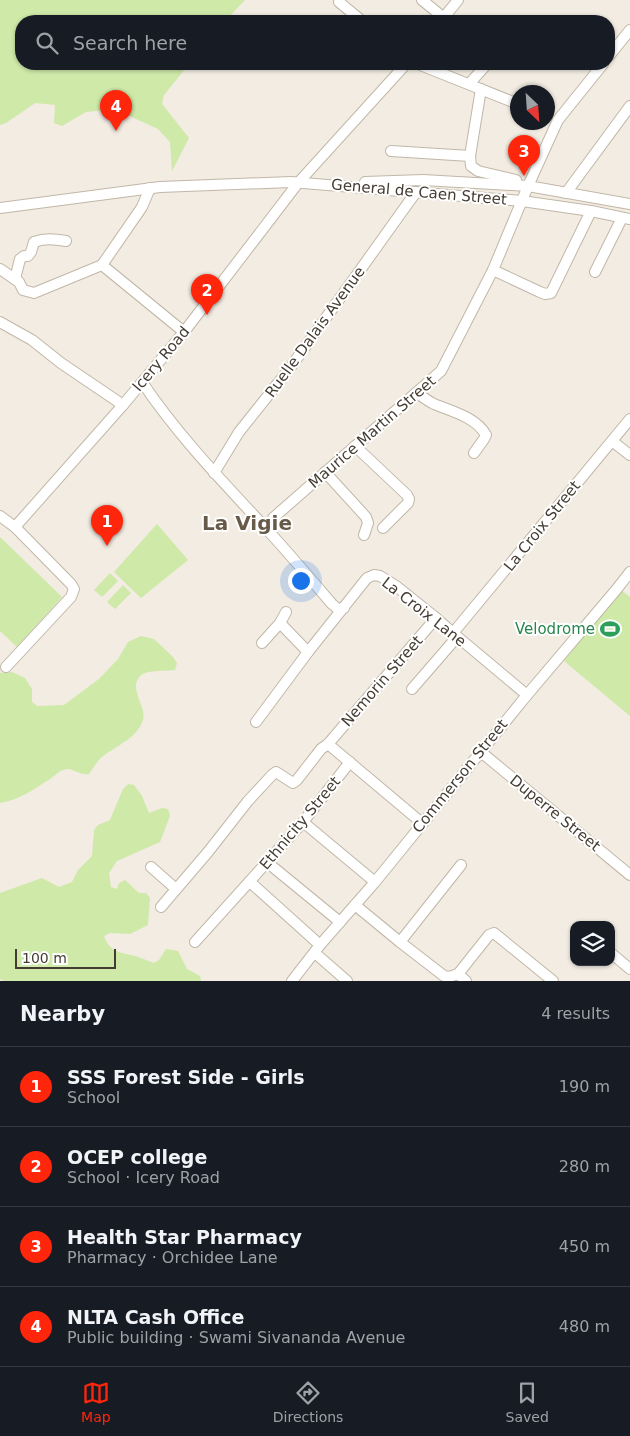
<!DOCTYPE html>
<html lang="en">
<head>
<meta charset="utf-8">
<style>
  body { margin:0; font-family:"DejaVu Sans",sans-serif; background:#20242c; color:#f1f3f6 }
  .controls { position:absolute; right:15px; bottom:15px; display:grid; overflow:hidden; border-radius:10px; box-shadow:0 1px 4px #0004 }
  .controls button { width:45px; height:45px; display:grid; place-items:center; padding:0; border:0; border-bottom:1px solid #363941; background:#171b24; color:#f1f3f6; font:25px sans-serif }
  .compass { position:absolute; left:510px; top:85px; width:45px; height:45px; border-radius:50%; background:#171b24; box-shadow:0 1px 4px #0004; rotate:155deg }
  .scale { position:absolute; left:15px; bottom:12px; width:101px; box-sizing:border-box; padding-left:5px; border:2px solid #443c32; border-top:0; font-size:14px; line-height:18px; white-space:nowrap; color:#443c32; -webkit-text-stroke:4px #fff; paint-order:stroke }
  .you { position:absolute; left:300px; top:580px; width:18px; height:18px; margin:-12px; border:4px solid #fff; border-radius:50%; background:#1a73e8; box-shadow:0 0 0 8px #1a73e833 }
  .badge { display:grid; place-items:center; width:32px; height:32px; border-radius:50%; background:#ff260c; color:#fff; font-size:16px; font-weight:700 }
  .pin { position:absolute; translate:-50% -41px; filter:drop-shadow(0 1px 2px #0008) }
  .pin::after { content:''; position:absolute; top:26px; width:18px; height:15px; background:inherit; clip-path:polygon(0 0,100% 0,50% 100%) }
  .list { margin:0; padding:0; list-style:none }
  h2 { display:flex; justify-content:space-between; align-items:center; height:65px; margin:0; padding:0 20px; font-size:21px }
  h2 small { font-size:16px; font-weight:400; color:#9ea1a6 }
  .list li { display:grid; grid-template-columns:32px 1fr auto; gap:15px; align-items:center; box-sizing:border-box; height:80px; padding:0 20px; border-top:1px solid #363941 }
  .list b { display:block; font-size:19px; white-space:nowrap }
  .list p { margin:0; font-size:16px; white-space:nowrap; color:#9ea1a6 }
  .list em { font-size:16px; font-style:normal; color:#9ea1a6 }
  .icon { flex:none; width:28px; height:28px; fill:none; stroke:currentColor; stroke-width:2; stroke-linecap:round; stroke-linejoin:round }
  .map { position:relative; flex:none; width:630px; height:981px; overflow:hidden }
  .search { position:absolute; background:#171b24; box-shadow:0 1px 4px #0004; left:15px; right:15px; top:15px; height:55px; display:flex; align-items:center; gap:12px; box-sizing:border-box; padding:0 18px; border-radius:20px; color:#9ea1a6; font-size:19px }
  .sheet { height:385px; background:#171b24 }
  nav { display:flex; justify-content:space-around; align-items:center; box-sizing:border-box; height:70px; border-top:1px solid #363941; background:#171b24; font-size:14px; color:#9ea1a6 }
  nav a { display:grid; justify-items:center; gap:2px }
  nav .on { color:#ff260c }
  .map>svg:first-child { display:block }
  .green { fill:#cee9a8 }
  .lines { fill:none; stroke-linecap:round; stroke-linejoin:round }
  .minor-casing { stroke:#c1b7a7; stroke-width:12 }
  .minor { stroke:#fff; stroke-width:10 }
  .labels { text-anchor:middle; stroke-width:4; stroke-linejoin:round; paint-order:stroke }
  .street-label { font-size:15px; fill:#443c32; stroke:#fff }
  .leisure-label { font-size:15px; fill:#27864d; stroke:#fff; text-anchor:end }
  .district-label { font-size:20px; font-weight:bold; fill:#675a49; stroke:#fff }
</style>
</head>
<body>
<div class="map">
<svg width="630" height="981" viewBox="0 0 630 981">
  <rect width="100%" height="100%" fill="#f2ece2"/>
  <g class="green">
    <path d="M0,0H245L225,21H21V64H189L164,95L162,104L189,138L172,171L170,142L158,129L114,109L86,112L62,126L54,123L55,105L35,103L6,123L0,125Z"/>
    <path d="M157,524L188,560L141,598L114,572Z"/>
    <path d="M0,537L62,597L17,647L0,631Z"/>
    <path d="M110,573L118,581L102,597L94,590Z"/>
    <path d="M123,585L131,593L115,609L107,602Z"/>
    <path d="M621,590L630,597V716L564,661Z"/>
    <path d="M141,636L154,639L173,657L177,663L175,670C167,671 147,670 141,675C127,688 147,706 143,720C137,738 118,745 103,756C98,760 93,768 89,774C78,776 72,766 63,770C58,772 54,776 50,779C34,789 19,800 0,803V673L12,672L25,678L32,689V702L37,706L64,705L99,679L118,659L128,642Z"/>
    <path d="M128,784L134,785L142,796L149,813L162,808L168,809L170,816L160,842L117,861L109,873L111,887L117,889L119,883L125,880L139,893H146L150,898L148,925L130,934L110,933L104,936C110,953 120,952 135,956C141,958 147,960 154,963L159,960L166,949L178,951L187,969L200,976L201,981H4L0,979V893L42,878L59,887L72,882L78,870L92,856L94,830L98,825L110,820L123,789Z"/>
  </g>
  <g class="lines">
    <defs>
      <g id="minor">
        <path d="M422,0L444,18"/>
        <path d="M339,2L362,21"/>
        <path d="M441,21L458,0"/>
        <path d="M609,56L630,30"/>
        <path d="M418,64L518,104"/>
        <path d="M469,84L487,64"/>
        <path d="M481,89L470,156L471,166L478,171L516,180"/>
        <path d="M391,151L470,156"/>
        <path d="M365,182L423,180L528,186L630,204"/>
        <path d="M566,193L630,106"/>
        <path d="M0,208L160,187L291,182L522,201L591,211L630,219"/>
        <path d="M102,265L184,332"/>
        <path d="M0,269L19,282L23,290L34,293L102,265L142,207L150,188"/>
        <path d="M493,270L540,292L545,294L551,293L591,211"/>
        <path d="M595,272L622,218"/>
        <path d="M15,279L20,259L24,256H28L31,252L34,242C45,238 54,239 66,241"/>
        <path d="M0,322L32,340L61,363L123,405"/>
        <path d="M142,382C177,434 220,479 262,524C286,550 309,577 332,604L338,609L344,608"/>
        <path d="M417,393C423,397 428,401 434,404C451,411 476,417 486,435L484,439L474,453"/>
        <path d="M612,441L630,455"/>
        <path d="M355,446L407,495L409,499L408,503L383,528"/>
        <path d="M325,472L366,517L368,523L364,535"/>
        <path d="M214,473L239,432L290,368L416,192"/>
        <path d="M0,516L15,527L71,584L74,589L71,597L6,667"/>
        <path d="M273,518L441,371L493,270L528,186L558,120L603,64"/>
        <path d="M15,527L123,405L184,332L298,183L406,64"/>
        <path d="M280,623L308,652"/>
        <path d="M453,633L630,419"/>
        <path d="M262,643L280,623L286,612"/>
        <path d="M412,689L457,637"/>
        <path d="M256,722L308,652L367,578L374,575L380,576L396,586L436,618L453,633L527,695"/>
        <path d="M328,744L422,823"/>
        <path d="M481,752L630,875"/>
        <path d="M303,822L375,882"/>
        <path d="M268,863L340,922"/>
        <path d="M151,867L176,889"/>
        <path d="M250,882L320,945"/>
        <path d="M355,905L400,942L444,976L449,977L458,974L489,935L494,933L553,981"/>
        <path d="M161,907L208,852L248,801L272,775L276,772L293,783L297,780L321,749L328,744L436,618"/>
        <path d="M195,942L303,822L350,762"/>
        <path d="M400,942L461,865"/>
        <path d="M315,953L347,981"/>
        <path d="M611,953L630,969"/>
        <path d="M458,974L466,981"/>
        <path d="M292,981L320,945L375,882L527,695L616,590L630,572"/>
      </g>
    </defs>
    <use href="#minor" class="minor-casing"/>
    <use href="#minor" class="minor"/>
  </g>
  <defs>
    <symbol id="stadium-bare" viewBox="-9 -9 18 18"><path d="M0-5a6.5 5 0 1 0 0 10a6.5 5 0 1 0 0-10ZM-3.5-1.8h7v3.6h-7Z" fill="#2e9e5b" stroke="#fff" stroke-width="2.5" paint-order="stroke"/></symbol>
  </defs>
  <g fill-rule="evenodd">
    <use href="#stadium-bare" x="596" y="615" width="28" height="28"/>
  </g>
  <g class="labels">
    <g class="street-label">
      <text transform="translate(419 192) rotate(5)" y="5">General de Caen Street</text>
      <text transform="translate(315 332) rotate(-54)" y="5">Ruelle Dalais Avenue</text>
      <text transform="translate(161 359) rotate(-50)" y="5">Icery Road</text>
      <text transform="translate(372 432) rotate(-41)" y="5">Maurice Martin Street</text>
      <text transform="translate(542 526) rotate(-51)" y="5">La Croix Street</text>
      <text transform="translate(424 612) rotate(38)" y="5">La Croix Lane</text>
      <text transform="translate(382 681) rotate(-49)" y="5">Nemorin Street</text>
      <text transform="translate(460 776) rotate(-51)" y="5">Commerson Street</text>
      <text transform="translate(555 813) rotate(39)" y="5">Duperre Street</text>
      <text transform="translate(300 823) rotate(-50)" y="5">Ethnicity Street</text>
    </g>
    <g class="leisure-label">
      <text x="595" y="634">Velodrome</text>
    </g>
    <g class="district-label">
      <text x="247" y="530">La Vigie</text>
    </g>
  </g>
</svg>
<div class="controls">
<button><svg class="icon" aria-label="layers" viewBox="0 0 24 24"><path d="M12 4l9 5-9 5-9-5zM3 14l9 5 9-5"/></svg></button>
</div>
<svg class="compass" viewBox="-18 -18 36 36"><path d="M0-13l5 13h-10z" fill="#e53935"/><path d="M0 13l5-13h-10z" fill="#9ea1a6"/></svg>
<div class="scale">100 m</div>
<div class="you"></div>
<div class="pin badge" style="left:107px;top:546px">1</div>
<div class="pin badge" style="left:207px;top:315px">2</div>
<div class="pin badge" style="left:524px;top:176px">3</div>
<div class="pin badge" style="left:116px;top:131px">4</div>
<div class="search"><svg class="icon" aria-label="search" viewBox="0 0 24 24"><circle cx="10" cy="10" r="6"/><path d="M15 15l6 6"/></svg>Search here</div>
</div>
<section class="sheet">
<h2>Nearby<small>4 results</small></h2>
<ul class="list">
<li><span class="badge">1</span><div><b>SSS Forest Side - Girls</b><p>School</p></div><em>190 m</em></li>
<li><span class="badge">2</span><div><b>OCEP college</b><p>School · Icery Road</p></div><em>280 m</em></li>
<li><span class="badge">3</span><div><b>Health Star Pharmacy</b><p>Pharmacy · Orchidee Lane</p></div><em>450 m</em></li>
<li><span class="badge">4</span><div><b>NLTA Cash Office</b><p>Public building · Swami Sivananda Avenue</p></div><em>480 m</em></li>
</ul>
</section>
<nav>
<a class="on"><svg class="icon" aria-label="map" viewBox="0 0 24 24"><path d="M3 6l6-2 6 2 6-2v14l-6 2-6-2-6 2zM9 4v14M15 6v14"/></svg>Map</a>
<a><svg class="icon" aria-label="directions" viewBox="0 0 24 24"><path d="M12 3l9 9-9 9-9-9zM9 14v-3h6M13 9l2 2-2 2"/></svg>Directions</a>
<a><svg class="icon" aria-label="saved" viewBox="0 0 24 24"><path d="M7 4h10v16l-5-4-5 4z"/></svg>Saved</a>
</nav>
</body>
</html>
